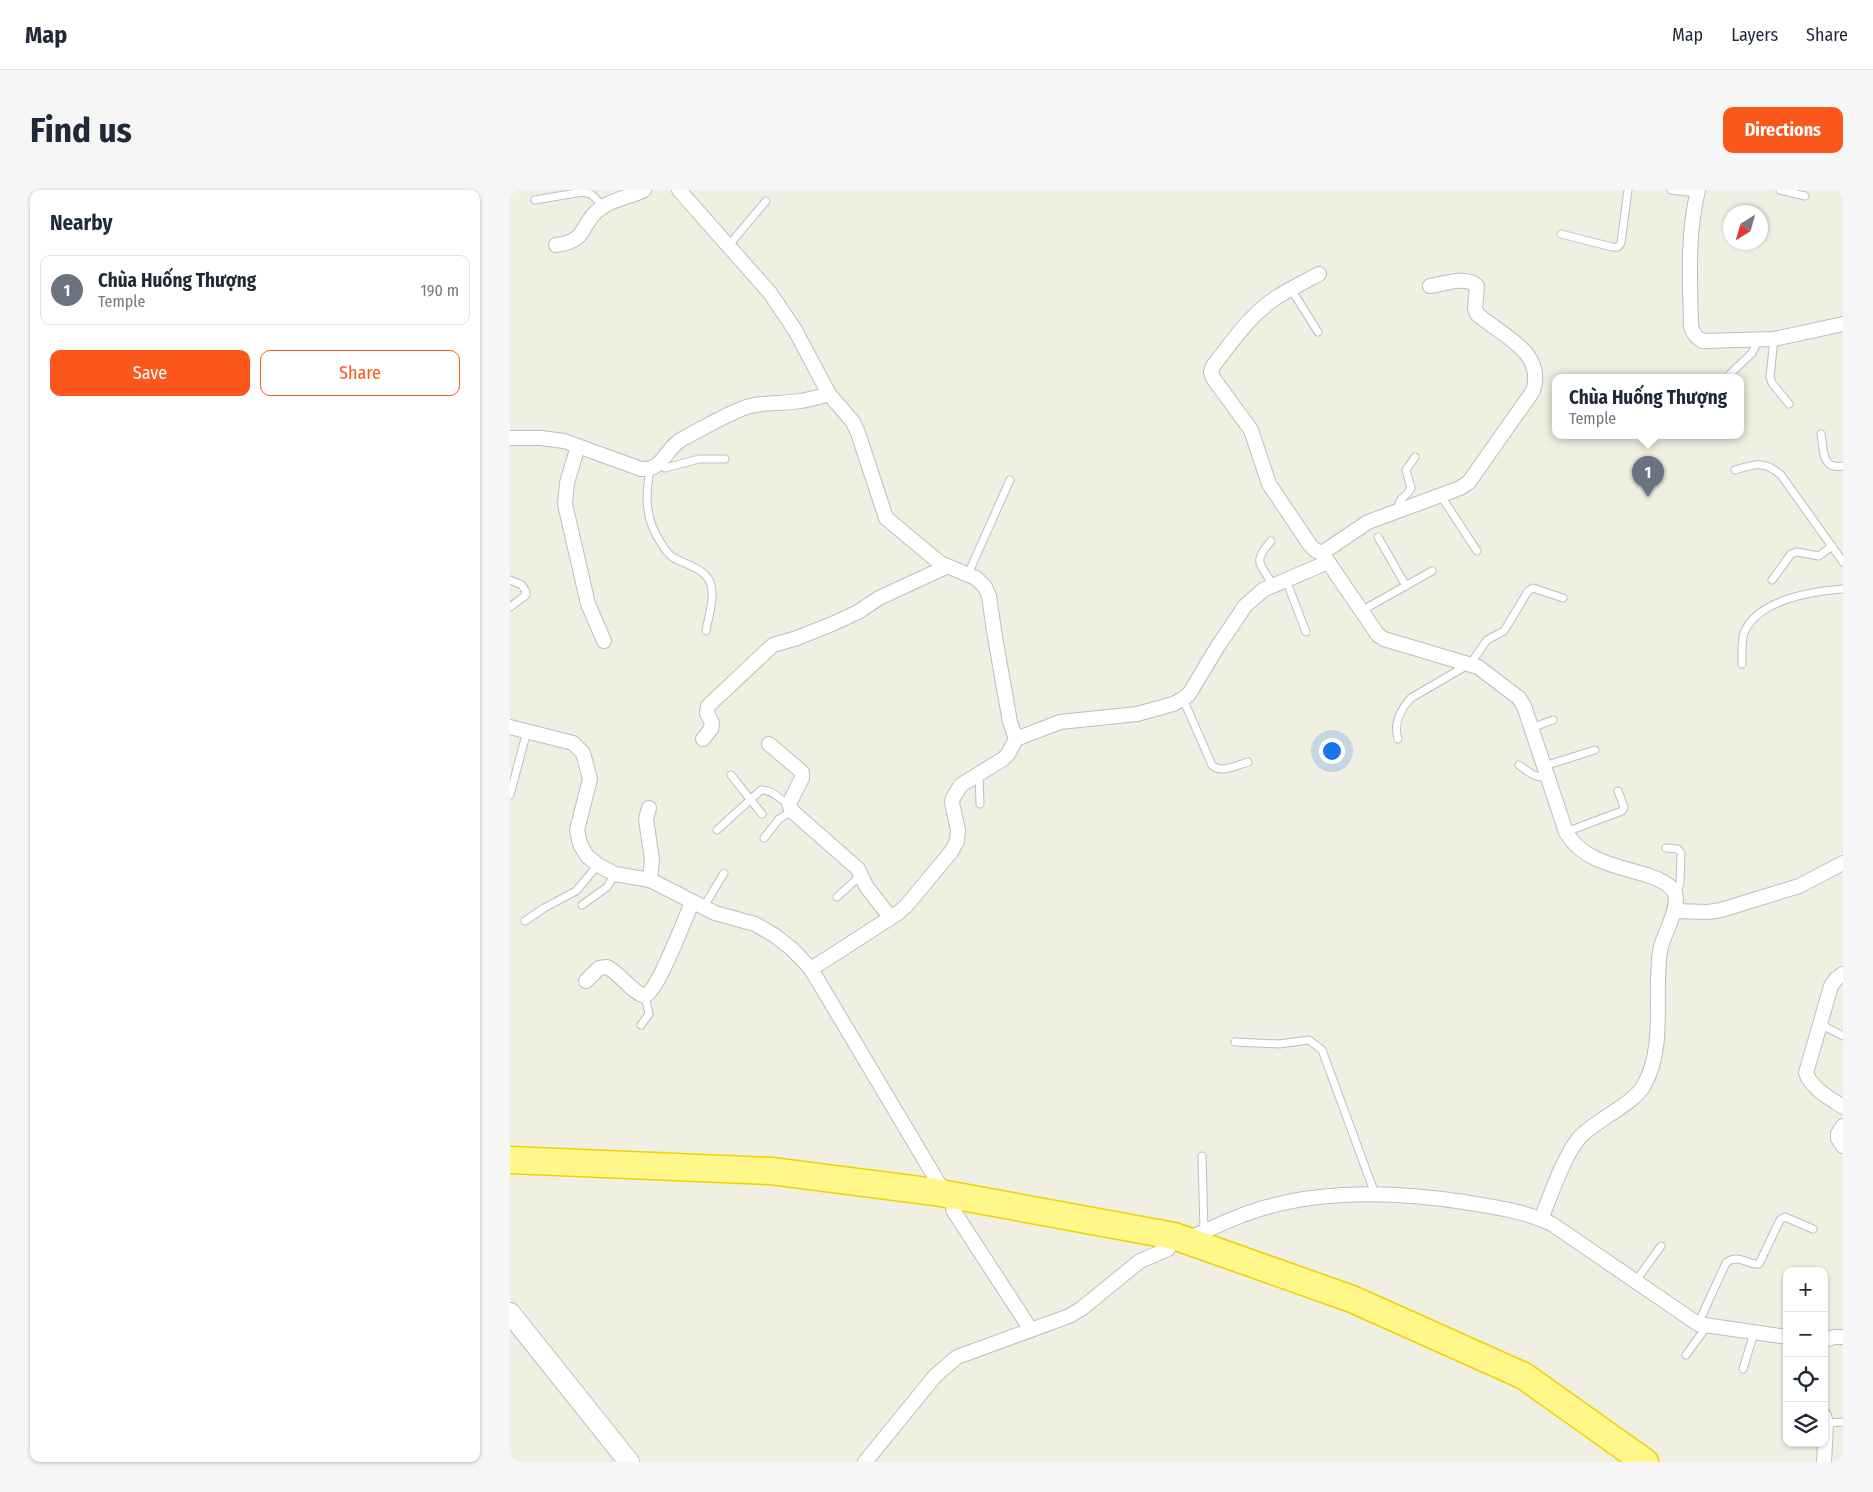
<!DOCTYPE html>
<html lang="en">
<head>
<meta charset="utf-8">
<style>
  body { margin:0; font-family:"Fira Sans Condensed",sans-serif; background:#f6f6f7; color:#1f2937 }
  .controls { position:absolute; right:15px; bottom:15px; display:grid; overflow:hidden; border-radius:10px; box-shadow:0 1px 4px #0004 }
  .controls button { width:45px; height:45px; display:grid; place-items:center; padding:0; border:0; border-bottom:1px solid #e0e1e3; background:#fff; color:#1f2937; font:25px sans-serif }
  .compass { position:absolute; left:1213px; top:15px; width:45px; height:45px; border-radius:50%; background:#fff; box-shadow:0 1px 4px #0004; rotate:217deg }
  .you { position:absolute; left:821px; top:560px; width:18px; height:18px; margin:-12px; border:4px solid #fff; border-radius:50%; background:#1a73e8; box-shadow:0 0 0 8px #1a73e833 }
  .badge { display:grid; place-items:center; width:32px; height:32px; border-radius:50%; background:#fb571c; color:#fff; font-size:16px; font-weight:700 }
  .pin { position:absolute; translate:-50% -41px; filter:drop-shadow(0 1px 2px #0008) }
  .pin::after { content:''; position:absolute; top:26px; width:18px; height:15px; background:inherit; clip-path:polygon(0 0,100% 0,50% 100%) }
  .popup { position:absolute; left:1042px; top:184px; width:192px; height:65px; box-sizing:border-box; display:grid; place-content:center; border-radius:10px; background:#fff; filter:drop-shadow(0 1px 4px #0005); font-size:16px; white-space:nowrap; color:#747a83 }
  .popup b { font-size:19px; color:#1f2937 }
  .popup::after { content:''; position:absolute; left:50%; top:100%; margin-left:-10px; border:10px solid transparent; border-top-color:#fff }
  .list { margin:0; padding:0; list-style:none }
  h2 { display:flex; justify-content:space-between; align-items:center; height:65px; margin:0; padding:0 20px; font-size:21px }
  h2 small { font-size:16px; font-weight:400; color:#747a83 }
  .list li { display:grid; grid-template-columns:32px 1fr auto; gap:15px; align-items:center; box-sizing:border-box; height:70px; margin:0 10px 10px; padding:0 10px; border:1px solid #e0e1e3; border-radius:10px }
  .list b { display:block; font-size:19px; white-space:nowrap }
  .list p { margin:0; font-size:16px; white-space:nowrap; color:#747a83 }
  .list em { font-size:16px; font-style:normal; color:#747a83 }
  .actions { display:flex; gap:10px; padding:15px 20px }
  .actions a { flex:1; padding:11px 0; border:1px solid #fb571c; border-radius:10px; text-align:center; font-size:18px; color:#fb571c }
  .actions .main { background:#fb571c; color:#fff }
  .icon { flex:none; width:28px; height:28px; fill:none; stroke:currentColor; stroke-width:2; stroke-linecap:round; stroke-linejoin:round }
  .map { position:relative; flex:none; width:1333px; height:1272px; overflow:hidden; border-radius:10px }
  header { display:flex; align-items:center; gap:30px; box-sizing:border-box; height:70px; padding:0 25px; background:#fff; border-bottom:1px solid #e0e1e3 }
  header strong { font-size:24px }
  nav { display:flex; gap:28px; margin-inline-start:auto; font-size:18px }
  .intro { display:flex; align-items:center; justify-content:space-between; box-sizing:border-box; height:120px; padding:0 30px }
  h1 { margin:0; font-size:35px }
  .button { padding:12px 22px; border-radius:10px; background:#fb571c; color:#fff; font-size:18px; font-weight:700 }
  main { display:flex; gap:30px; padding:0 30px }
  aside { flex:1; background:#fff; border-radius:10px; box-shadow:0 1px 4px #0004 }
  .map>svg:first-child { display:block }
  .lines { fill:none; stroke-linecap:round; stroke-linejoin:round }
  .lane-casing { stroke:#bdbec5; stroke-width:9 }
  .street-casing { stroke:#bdbec5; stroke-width:16 }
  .secondary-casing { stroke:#bdbfc7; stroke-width:22 }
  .highway-casing { stroke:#f1d200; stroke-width:29 }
  .lane { stroke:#fff; stroke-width:7 }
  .street { stroke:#fff; stroke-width:14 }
  .secondary { stroke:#fff; stroke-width:20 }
  .highway { stroke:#fff789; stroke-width:26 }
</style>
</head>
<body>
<header>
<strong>Map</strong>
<nav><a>Map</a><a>Layers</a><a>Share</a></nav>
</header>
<div class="intro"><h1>Find us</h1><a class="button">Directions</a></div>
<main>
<aside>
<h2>Nearby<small></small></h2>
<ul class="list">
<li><span class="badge" style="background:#6b7280">1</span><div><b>Chùa Huống Thượng</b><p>Temple</p></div><em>190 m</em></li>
</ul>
<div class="actions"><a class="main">Save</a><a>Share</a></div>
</aside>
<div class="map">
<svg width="1333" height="1272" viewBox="0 0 1333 1272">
  <rect width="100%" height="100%" fill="#efefe2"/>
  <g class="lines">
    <defs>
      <g id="lane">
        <path d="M1161,0L1187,3"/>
        <path d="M1270,0L1295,6"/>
        <path d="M25,10L72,2L81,4L93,16"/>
        <path d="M1051,44L1102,57H1108L1111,53L1118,0"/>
        <path d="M219,55L256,11"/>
        <path d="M781,99L808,142"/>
        <path d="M1264,149L1260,187L1262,193L1279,214"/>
        <path d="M1220,184L1242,163L1249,149"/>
        <path d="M1311,244C1314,260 1311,280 1333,276"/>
        <path d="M150,274L155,278L189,269H215"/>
        <path d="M140,280C135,307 135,329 151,353C155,360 159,366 166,369C178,375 194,379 200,392C206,406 198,427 196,441"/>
        <path d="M1225,280C1244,274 1254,270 1271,285L1333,372"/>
        <path d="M931,306L967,361"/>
        <path d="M891,320L889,313C891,307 898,305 901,298L896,280L905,267"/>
        <path d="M868,347L896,396"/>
        <path d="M761,351C742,373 750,373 763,395"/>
        <path d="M458,384L500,290"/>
        <path d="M0,390L12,395L16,402V405L0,417"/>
        <path d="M776,390L796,442"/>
        <path d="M1262,390L1281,364L1287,362L1309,366L1322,356"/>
        <path d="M851,421L922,381"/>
        <path d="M1232,474C1232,465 1231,452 1234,443C1247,410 1302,401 1333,399"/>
        <path d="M673,509L702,575C711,584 727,575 738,572"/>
        <path d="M1021,538L1043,530"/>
        <path d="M888,549C883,533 890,520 901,508L961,473L977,450L994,441L1018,401L1023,398L1053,408"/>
        <path d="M1009,575C1018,581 1026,590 1037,586"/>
        <path d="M1034,576L1085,560"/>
        <path d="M469,584L470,614"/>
        <path d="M221,585L252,624"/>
        <path d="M0,605L17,541"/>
        <path d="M207,640L251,600C262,599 270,610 279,614"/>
        <path d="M1056,642L1112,621L1114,617L1108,601"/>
        <path d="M254,648L269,629L282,621"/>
        <path d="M1156,658L1168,659L1171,663L1170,693L1166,706"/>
        <path d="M327,707L351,685"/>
        <path d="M72,715L97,697L105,684"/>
        <path d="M193,718L214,683"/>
        <path d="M15,731L34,718L66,701L88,675"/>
        <path d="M1310,834L1333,846"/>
        <path d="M131,835L139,824L135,806"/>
        <path d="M725,852L769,854L799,850L812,860L865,1004"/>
        <path d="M692,966L694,1041"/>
        <path d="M1125,1092L1151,1056"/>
        <path d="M1188,1134L1216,1073C1228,1063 1237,1075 1249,1074L1270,1030L1275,1027L1303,1039"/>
        <path d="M1176,1165L1197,1136"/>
        <path d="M1233,1179L1244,1143"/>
        <path d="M1316,1233L1333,1232"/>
      </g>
      <g id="street">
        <path d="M169,0L260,103L285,140L319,204L343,232L348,243L376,328L430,373L466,388L475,397L479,406L485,447L500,532L506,549"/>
        <path d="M1188,0C1177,45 1180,90 1181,136C1183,144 1186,148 1193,151L1264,149L1333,134"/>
        <path d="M46,55C80,51 69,33 91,18C103,9 120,7 134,0"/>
        <path d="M809,84C794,92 778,100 764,109C739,126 722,152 703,176L701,182L703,188L741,240L759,294L800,355L805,360L812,363L868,445L874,449L968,477L1009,508L1014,516L1056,642C1072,671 1107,676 1137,685C1146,688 1157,692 1163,700C1173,713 1154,743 1151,757C1148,767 1149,778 1148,787C1147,822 1152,864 1134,895C1125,913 1086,930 1070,947C1055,963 1040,1007 1031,1029"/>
        <path d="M0,248H31L54,251L131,279C154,281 155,257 174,248C194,238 219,222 240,216C256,212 273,214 289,211C299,210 309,207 319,204"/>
        <path d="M68,256L57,293L55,314L78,414L94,451"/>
        <path d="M812,363L858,332L950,298L959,292L1023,201C1036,162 991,145 967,124L965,118L967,96C956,85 934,94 920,96"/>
        <path d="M0,537L63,553L73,563L80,589L67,640L70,654L77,666L88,675L105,684L140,690L205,723L245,734L264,745L282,759L301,779L435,1004"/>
        <path d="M193,549L201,539L202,533L197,523L198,516L263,455L287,448L322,434L348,422L369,408L436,377"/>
        <path d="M259,554L292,582V588L279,614L282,621L348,679L356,696L380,727"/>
        <path d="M139,618L136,629L142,670L140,690"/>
        <path d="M1164,721L1198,722L1211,720L1289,696L1333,673"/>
        <path d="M301,779L388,723L396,716L441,662L447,651L448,640L442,613L443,608L451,595L493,569L498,564L506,549L550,532L627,524L663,514L673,509L679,504L708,456L735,416L753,400L818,372"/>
        <path d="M1333,784L1326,789L1321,796L1296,883C1302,899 1320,908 1333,917"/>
        <path d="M76,791L89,778L97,777C111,784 121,802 135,806C149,799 174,730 182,713"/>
        <path d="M1333,936L1328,944V948L1333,956"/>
        <path d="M443,1020L521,1140"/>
        <path d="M676,1050C702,1038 728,1025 757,1017C821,999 889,1002 954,1012C984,1017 1015,1021 1042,1034L1188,1134L1277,1147"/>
        <path d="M1314,1150L1325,1147H1333"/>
        <path d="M1314,1226L1316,1233L1314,1272"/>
        <path d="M355,1272L425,1186L447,1167L559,1126L571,1119L630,1071L658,1059"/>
      </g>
      <path id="secondary" d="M0,1123L119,1272"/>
      <path id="highway" d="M0,970L261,981L425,1002L664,1046L842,1109L1014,1186L1135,1272"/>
    </defs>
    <use href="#lane" class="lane-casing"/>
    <use href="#street" class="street-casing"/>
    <use href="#secondary" class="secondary-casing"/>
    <use href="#highway" class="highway-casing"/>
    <use href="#lane" class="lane"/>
    <use href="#street" class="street"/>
    <use href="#secondary" class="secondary"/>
    <use href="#highway" class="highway"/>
  </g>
</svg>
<div class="controls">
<button>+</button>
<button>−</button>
<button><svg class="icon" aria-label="locate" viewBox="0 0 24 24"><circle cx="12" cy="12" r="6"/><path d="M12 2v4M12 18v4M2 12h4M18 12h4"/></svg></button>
<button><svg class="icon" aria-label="layers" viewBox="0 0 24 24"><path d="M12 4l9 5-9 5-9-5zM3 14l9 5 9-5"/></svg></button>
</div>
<svg class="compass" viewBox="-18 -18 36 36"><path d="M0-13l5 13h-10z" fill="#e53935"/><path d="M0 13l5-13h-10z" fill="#747a83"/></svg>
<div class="you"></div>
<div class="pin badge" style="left:1138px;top:307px;background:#6b7280">1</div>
<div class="popup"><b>Chùa Huống Thượng</b>Temple</div>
</div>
</main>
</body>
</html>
